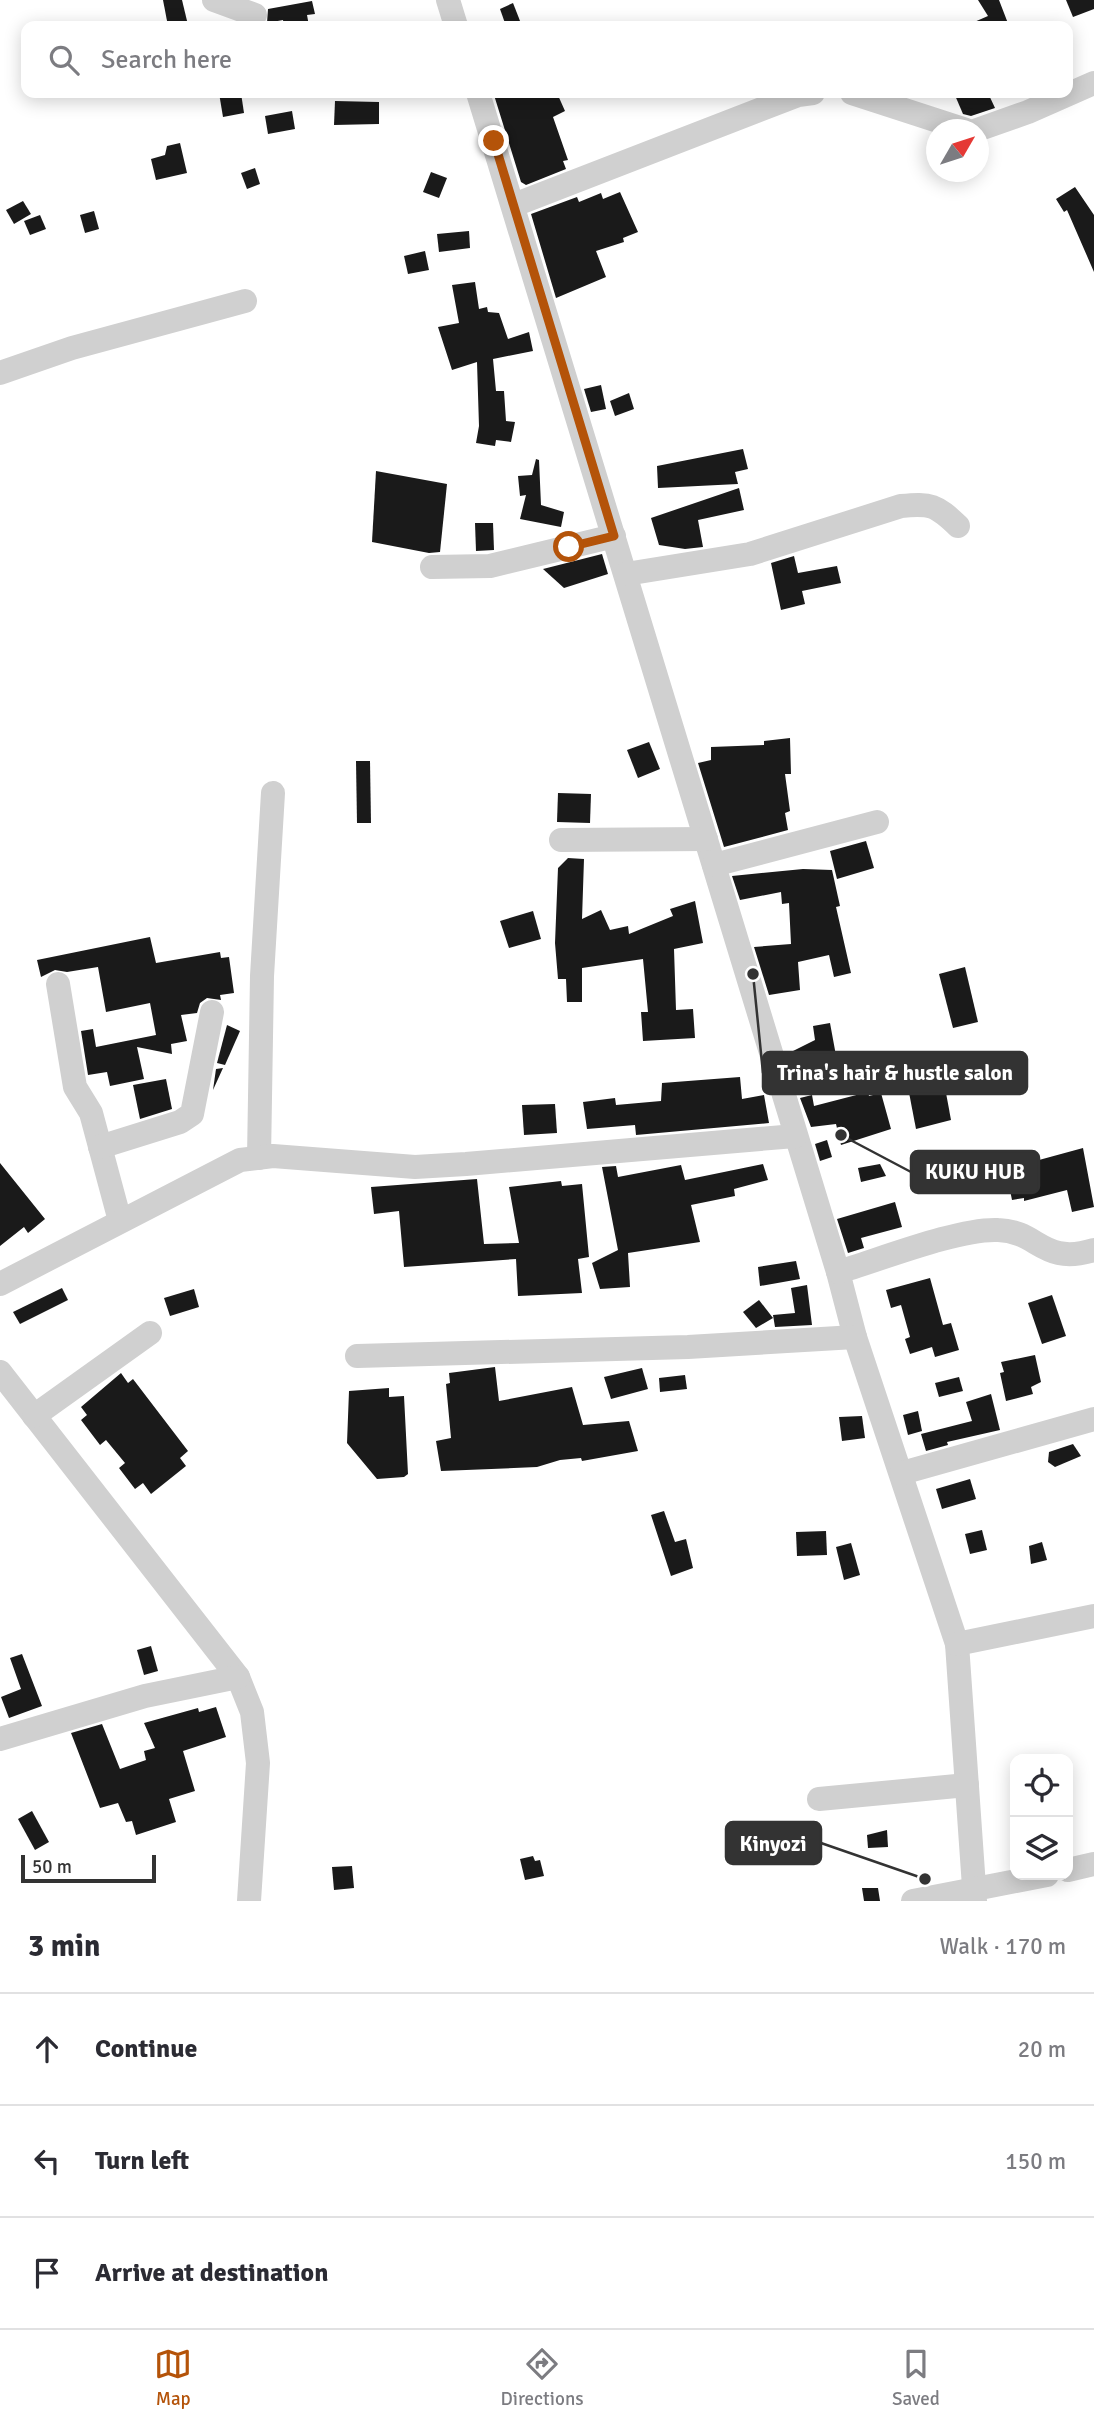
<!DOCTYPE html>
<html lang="en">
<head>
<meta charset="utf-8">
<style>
  body { margin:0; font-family:Signika,sans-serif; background:#f7f7f7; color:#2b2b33 }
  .controls { position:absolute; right:21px; bottom:21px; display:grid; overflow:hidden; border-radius:14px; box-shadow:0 4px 18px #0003 }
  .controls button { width:63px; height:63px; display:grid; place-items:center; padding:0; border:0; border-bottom:2px solid #e1e1e2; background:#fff; color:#2b2b33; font:35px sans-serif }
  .compass { position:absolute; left:926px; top:119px; width:63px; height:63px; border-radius:50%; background:#fff; box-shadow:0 4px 18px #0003; rotate:51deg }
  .scale { position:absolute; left:21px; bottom:18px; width:135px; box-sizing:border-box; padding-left:7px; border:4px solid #333; border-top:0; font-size:19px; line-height:24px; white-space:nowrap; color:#333; -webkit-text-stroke:5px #fff; paint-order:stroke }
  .stop { position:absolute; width:21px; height:21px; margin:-16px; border:5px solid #b45309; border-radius:50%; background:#fff }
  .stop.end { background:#b45309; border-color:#fff; box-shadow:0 2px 7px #0008 }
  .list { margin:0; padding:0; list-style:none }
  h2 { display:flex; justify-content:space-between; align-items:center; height:91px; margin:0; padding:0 28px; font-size:30px }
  h2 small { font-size:23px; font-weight:400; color:#7c7c81 }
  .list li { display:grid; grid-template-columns:46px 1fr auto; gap:21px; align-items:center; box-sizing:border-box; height:112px; padding:0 28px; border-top:2px solid #e1e1e2 }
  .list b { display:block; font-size:26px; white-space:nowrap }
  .list em { font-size:23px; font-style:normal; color:#7c7c81 }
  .icon { flex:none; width:38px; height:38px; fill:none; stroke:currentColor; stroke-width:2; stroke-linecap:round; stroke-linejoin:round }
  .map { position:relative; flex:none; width:1094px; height:1901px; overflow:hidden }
  .search { position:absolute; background:#fff; box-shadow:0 4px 18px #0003; left:21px; right:21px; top:21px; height:77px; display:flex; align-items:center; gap:18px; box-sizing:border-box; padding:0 24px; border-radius:14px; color:#7c7c81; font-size:26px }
  .sheet { height:427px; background:#fff }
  nav { display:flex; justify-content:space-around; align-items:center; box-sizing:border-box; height:98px; border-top:2px solid #e1e1e2; background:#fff; font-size:19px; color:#7c7c81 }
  nav a { display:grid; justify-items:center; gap:4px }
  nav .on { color:#b45309 }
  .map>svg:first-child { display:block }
  .building { fill:#1a1a1a }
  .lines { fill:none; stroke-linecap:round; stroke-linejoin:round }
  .minor { stroke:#d0d0d0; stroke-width:24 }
  .route { stroke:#b45309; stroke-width:9 }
  .leader { fill:none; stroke:#333; stroke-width:2.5 }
  .callout-dot { fill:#333; stroke:#fff; stroke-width:2.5 }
  .callout { fill:#333; stroke:#333; stroke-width:2.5 }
  .callout-label { font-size:21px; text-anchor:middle; font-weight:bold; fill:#fff }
</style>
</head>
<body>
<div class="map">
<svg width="1094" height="1901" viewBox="0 0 1094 1901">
  <rect width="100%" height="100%" fill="#fff"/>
  <g class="building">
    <path d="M163,0H182L188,25L168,26Z"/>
    <path d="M978,0H999L1009,26H965L988,16Z"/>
    <path d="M1066,0H1094V9L1073,17Z"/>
    <path d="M312,1L315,14L307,15L309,26H284L283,20L267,23L268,9Z"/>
    <path d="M513,3L522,26H506L500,9Z"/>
    <path d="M219,93H241L244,113L223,117Z"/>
    <path d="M500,93H557L565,111L553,117L568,160L563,161L566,169L526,185L521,182L494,95Z"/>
    <path d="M954,93H988L995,108L971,116L963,114Z"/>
    <path d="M335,101L379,102V124L334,125Z"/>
    <path d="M292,111L295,129L268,134L265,116Z"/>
    <path d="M180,143L187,173L156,180L151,159L165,155L167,146Z"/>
    <path d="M255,168L260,184L247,189L241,173Z"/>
    <path d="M431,172L447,178L439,198L423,192Z"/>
    <path d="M1075,187L1094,215V272L1067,210L1064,212L1056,199Z"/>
    <path d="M620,192L638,232L623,238L624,242L596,251L606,277L556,298L531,214L577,197L579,202L601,193L603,199Z"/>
    <path d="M23,201L31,214L14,224L6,210Z"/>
    <path d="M94,211L99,229L85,233L80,215Z"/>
    <path d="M40,215L46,229L30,235L24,221Z"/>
    <path d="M469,231L470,248L439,252L437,234Z"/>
    <path d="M425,251L429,270L408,274L404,256Z"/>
    <path d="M475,282L479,309L487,307L488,312L499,313L508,339L529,332L533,351L493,359L496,391H504L506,421L515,422L511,442L496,440L495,446L476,443L479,426L477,362L452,370L438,327L459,323L452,285Z"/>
    <path d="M601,385L606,409L591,412L584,389Z"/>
    <path d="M629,393L634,409L615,416L610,401Z"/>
    <path d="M743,449L748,469L735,472L738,484L658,488L657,466Z"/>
    <path d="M536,459L539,460L541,505L564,512L561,527L520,519L526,495L520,496L518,476L532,475Z"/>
    <path d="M376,471L447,484L440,552L429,553L372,542Z"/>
    <path d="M739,488L744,510L698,520L703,547L685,549L659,545L651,518Z"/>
    <path d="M475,523H493L494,550L476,551Z"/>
    <path d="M602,554L608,574L564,588L543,569Z"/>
    <path d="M794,556L798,573L837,566L841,583L802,591L805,604L781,610L771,563Z"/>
    <path d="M790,738L791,774H785L790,811L785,813L788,830L724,847L698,763L711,760V747L764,745V741Z"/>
    <path d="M649,742L660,769L638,778L627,750Z"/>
    <path d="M356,761H370L371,823H357Z"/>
    <path d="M558,793L591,794L590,823L557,822Z"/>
    <path d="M866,841L874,868L837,879L830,851Z"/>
    <path d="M568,858L584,859L582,919L601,910L610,930L628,926L629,934L673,916L670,909L695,901L703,943L674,949L676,1010L693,1009L695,1038L643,1041L641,1012H648L643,959L582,968V1002H567L566,979H558L555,943L558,868Z"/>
    <path d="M803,869L832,870L840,906L836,907L851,973L834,977L829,955L798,962L800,990L769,995L754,947L791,944L789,903L782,904L781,892L740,900L732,876Z"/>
    <path d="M533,911L541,939L509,948L500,921Z"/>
    <path d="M150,937L156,963L220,952L221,958L229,957L234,993L220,995L221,1000L207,998L200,1003L197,1013L181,1015L187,1041L171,1044L172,1054L137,1047L144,1079L110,1086L107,1072L88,1075L81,1031L93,1029L96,1047L156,1035L150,1003L106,1012L98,967L67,972L55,970L41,977L37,960Z"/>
    <path d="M965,967L978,1022L953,1028L939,974Z"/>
    <path d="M830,1023L837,1061L792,1069L787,1054L815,1040L813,1026Z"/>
    <path d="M227,1025L240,1031L225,1065L217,1063Z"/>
    <path d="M223,1068L213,1090L216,1069Z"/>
    <path d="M942,1071L951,1120L916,1129L906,1077Z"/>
    <path d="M740,1077L742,1099L764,1095L769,1123L636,1135L635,1125L587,1129L583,1102L615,1098L616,1105L661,1101L662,1083Z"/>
    <path d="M166,1079L172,1109L140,1119L133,1085Z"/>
    <path d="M868,1092L869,1096L881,1093L891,1129L841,1145L836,1124L811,1127L800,1098L812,1095L814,1106Z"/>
    <path d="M555,1104L557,1133L524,1135L522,1105Z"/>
    <path d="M827,1140L832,1157L820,1161L815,1144Z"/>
    <path d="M1083,1148L1094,1207L1072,1212L1067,1190L1024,1201V1198L1012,1200L1007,1175L1018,1172L1017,1166Z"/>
    <path d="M0,1163L45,1219L28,1233L24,1227L0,1246Z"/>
    <path d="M763,1164L768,1180L734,1189L735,1196L691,1205L700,1242L628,1253L630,1287L600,1289L592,1263L618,1250L602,1167L616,1166L618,1177L681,1165L685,1180Z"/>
    <path d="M880,1164L886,1176L861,1182L858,1168Z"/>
    <path d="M477,1179L484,1244L519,1243L509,1187L561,1181L562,1186L582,1184L589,1257L578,1259L582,1293L518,1296L516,1259L404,1267L399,1211L374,1214L371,1187Z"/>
    <path d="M895,1202L902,1227L861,1238L864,1248L848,1253L837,1219Z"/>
    <path d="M796,1261L800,1279L760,1286L758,1267Z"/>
    <path d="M930,1278L943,1325L951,1323L959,1350L935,1357L932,1347L910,1354L905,1339L910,1337L901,1305L891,1308L886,1290Z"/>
    <path d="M807,1285L812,1325L775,1327L773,1315L795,1313L791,1288Z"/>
    <path d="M62,1288L68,1300L20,1324L13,1312Z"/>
    <path d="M194,1289L199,1307L170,1316L164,1298Z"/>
    <path d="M1052,1295L1066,1336L1042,1344L1028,1303Z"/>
    <path d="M759,1300L773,1318L756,1328L743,1312Z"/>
    <path d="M1035,1355L1041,1382L1031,1387L1033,1394L1006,1401L1000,1373L1004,1372L1001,1362Z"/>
    <path d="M495,1367L499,1401L572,1387L583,1425L629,1421L638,1451L582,1461L581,1458L560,1460L537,1467L441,1471L436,1441L451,1438L446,1384L450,1383L449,1373Z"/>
    <path d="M642,1368L648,1389L611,1399L604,1377Z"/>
    <path d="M121,1373L128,1383L133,1379L188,1451L180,1458L186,1466L151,1494L143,1483L135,1489L119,1468L125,1463L106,1440L100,1445L81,1420L87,1415L81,1407Z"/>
    <path d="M685,1375L687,1389L660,1392L659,1378Z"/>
    <path d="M959,1377L963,1391L939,1397L935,1383Z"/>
    <path d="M389,1388V1397L404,1396L408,1474L404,1477L377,1479L347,1443L349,1391Z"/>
    <path d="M991,1394L1000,1430L947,1442L948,1445L926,1451L921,1434L972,1421L966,1402Z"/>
    <path d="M918,1411L922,1431L908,1435L903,1415Z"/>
    <path d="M862,1416L865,1438L842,1441L839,1417Z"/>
    <path d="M1073,1444L1081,1456L1055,1467L1048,1462L1049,1452Z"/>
    <path d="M970,1479L976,1499L942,1509L936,1489Z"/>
    <path d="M664,1511L675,1542L686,1539L693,1568L671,1576L651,1515Z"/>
    <path d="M982,1530L987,1550L970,1554L965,1534Z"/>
    <path d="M826,1531L827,1555L797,1556L796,1532Z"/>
    <path d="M1042,1542L1047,1560L1031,1564L1029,1546Z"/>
    <path d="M851,1543L860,1575L844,1580L836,1547Z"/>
    <path d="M151,1646L158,1671L144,1675L137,1650Z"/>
    <path d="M22,1654L42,1706L9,1718L1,1697L21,1689L10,1658Z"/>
    <path d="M216,1707L226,1737L183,1751L195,1791L169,1799L176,1822L136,1835L132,1821L126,1822L118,1803L100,1808L71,1733L102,1724L120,1769L146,1760L144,1751L155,1748L144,1723L198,1708L199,1712Z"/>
    <path d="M32,1811L49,1842L35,1850L18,1819Z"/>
    <path d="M887,1830L888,1847L868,1848L867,1835Z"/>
    <path d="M533,1856L535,1861L540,1860L544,1876L525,1880L520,1859Z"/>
    <path d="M352,1866L354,1888L334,1890L332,1867Z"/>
    <path d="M862,1888H878L880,1901H864Z"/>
  </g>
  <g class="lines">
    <g class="minor">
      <path d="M214,0L255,15"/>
      <path d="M448,0L456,26"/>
      <path d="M478,93L838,1272L855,1337L957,1644L975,1901"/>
      <path d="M852,93L966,130"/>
      <path d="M977,130L1028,112L1094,83"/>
      <path d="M514,205L798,95L813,93"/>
      <path d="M0,373L72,348L245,301"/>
      <path d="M432,567L490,566L614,536"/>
      <path d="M626,574L750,554L901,506C931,503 936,505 958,526"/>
      <path d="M561,840L706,839"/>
      <path d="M714,865L877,822"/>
      <path d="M58,984L75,1087L91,1113L120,1221"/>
      <path d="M100,1147L180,1122L192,1114L212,1012"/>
      <path d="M259,1158L262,976L273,793"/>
      <path d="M838,1272C879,1260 959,1228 998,1230C1039,1231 1042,1266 1094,1250"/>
      <path d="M0,1284L240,1160L273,1156L415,1167L466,1164L795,1136"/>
      <path d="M357,1356L688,1347L855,1337"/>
      <path d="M0,1372L238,1677L252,1712L258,1763L249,1901"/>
      <path d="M34,1416L150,1333"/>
      <path d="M902,1473L1094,1419"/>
      <path d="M957,1644L1094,1616"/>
      <path d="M0,1739L145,1696L238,1677"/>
      <path d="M819,1799L967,1785"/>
      <path d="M1068,1870L1094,1864"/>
      <path d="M913,1901L1047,1875"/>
    </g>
  </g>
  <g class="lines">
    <path class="route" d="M494,141L614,536L569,547"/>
  </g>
  <path class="leader" d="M753 974L763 1073M841 1135L911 1172M925 1879L821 1843"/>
  <g class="callout-dot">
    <circle cx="753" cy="974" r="7"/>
    <circle cx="841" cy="1135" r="7"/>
    <circle cx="925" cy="1879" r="7"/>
  </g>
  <g class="callout">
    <rect x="763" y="1052" width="264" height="42" rx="7"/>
    <rect x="911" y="1151" width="128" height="42" rx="7"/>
    <rect x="726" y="1822" width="95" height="42" rx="7"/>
  </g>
  <g class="callout-label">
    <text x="895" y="1080">Trina's hair &amp; hustle salon</text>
    <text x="975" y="1179">KUKU HUB</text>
    <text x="773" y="1851">Kinyozi</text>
  </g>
</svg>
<div class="controls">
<button><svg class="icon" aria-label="locate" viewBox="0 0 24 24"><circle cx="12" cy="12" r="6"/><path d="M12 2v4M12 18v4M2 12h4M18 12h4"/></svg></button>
<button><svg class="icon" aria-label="layers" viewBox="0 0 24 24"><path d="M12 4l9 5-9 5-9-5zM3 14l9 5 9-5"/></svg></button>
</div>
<svg class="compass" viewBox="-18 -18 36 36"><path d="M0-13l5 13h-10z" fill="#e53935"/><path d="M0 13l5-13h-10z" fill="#7c7c81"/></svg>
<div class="scale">50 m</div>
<div class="stop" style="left:569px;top:547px"></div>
<div class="stop end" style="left:494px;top:141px"></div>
<div class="search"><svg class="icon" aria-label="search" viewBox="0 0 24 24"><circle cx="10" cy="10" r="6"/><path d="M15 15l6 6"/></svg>Search here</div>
</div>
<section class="sheet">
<h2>3 min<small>Walk · 170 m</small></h2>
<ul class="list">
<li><svg class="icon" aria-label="ahead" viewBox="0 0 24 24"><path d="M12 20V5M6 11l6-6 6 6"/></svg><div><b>Continue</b></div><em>20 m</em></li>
<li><svg class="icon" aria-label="left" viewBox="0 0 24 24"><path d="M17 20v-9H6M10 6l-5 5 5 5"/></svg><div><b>Turn left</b></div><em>150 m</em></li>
<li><svg class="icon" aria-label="arrive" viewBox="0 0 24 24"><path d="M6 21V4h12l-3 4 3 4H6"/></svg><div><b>Arrive at destination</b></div></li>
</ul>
</section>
<nav>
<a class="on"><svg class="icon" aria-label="map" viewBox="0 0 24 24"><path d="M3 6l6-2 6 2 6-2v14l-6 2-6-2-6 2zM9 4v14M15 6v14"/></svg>Map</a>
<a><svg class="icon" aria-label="directions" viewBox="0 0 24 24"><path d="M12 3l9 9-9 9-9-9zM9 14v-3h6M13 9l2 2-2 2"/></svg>Directions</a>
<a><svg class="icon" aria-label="saved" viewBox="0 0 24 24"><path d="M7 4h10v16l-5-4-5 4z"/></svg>Saved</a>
</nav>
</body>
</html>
